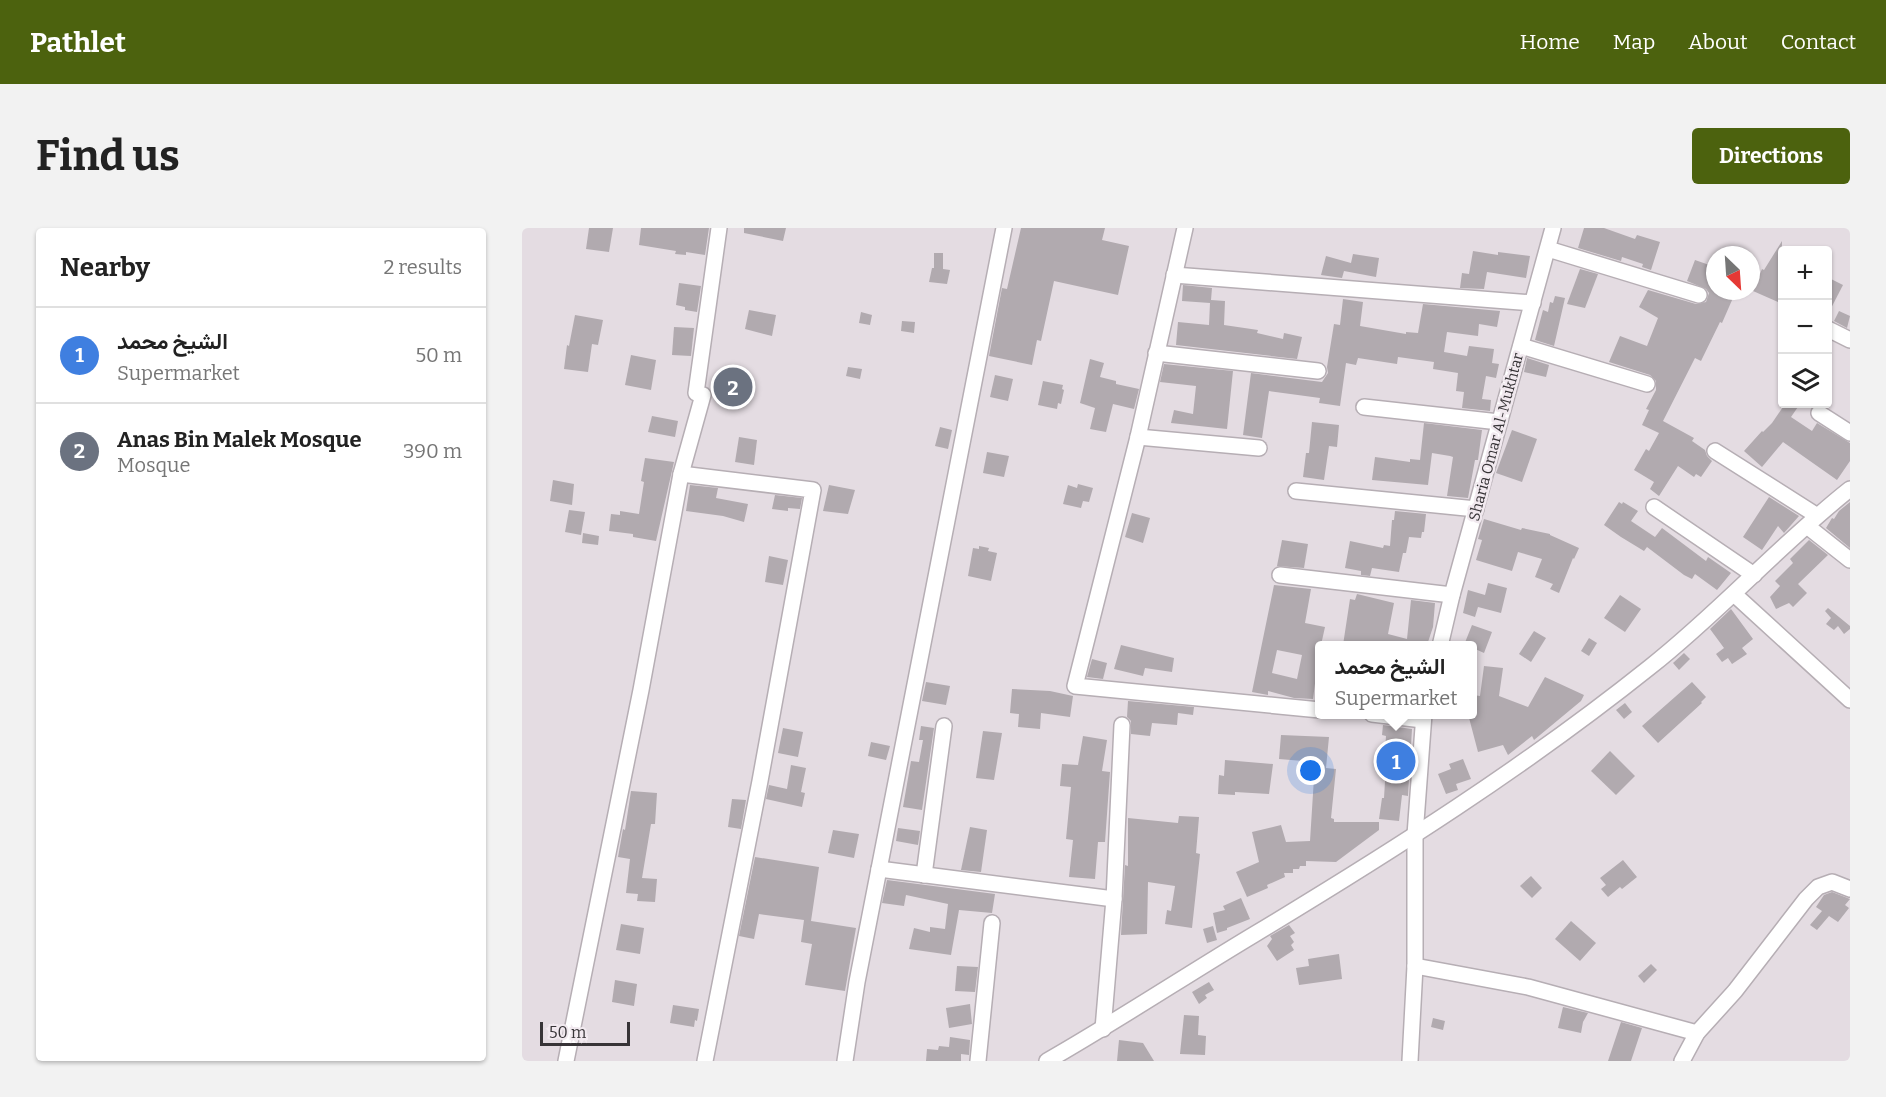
<!DOCTYPE html>
<html lang="en">
<head>
<meta charset="utf-8">
<style>
  body { margin:0; font-family:Bitter,Vazirmatn,serif; background:#f2f2f2; color:#222 }
  .controls { position:absolute; right:18px; top:18px; display:grid; overflow:hidden; border-radius:6px; box-shadow:0 2px 4px #0004 }
  .controls button { width:54px; height:54px; display:grid; place-items:center; padding:0; border:0; border-bottom:2px solid #e0e0e0; background:#fff; color:#222; font:30px sans-serif }
  .compass { position:absolute; left:1184px; top:18px; width:54px; height:54px; border-radius:50%; background:#fff; box-shadow:0 2px 4px #0004; rotate:155deg }
  .scale { position:absolute; left:18px; bottom:15px; width:90px; box-sizing:border-box; padding-left:6px; border:3px solid #373437; border-top:0; font-size:16px; line-height:21px; white-space:nowrap; color:#373437; -webkit-text-stroke:4px #f1e9ef; paint-order:stroke }
  .you { position:absolute; left:789px; top:543px; width:21px; height:21px; margin:-15px; border:4px solid #fff; border-radius:50%; background:#1a73e8; box-shadow:0 0 0 9px #1a73e833 }
  .badge { display:grid; place-items:center; width:39px; height:39px; border-radius:50%; background:#4c620e; color:#fff; font-size:20px; font-weight:700 }
  .pin { position:absolute; translate:-50% -50%; border:3px solid #fff; box-shadow:0 2px 6px #0006 }
  .popup { position:absolute; left:793px; top:413px; width:162px; height:78px; box-sizing:border-box; display:grid; place-content:center; border-radius:6px; background:#fff; filter:drop-shadow(0 2px 4px #0005); font-size:20px; white-space:nowrap; color:#767676 }
  .popup b { font-size:22px; color:#222 }
  .popup::after { content:''; position:absolute; left:50%; top:100%; margin-left:-12px; border:12px solid transparent; border-top-color:#fff }
  .list { margin:0; padding:0; list-style:none }
  h2 { display:flex; justify-content:space-between; align-items:center; height:78px; margin:0; padding:0 24px; font-size:26px }
  h2 small { font-size:20px; font-weight:400; color:#767676 }
  .list li { display:grid; grid-template-columns:39px 1fr auto; gap:18px; align-items:center; box-sizing:border-box; height:96px; padding:0 24px; border-top:2px solid #e0e0e0 }
  .list b { display:block; font-size:22px; white-space:nowrap }
  .list p { margin:0; font-size:20px; white-space:nowrap; color:#767676 }
  .list em { font-size:20px; font-style:normal; color:#767676 }
  .icon { flex:none; width:33px; height:33px; fill:none; stroke:currentColor; stroke-width:2; stroke-linecap:round; stroke-linejoin:round }
  .map { position:relative; flex:none; width:1328px; height:833px; overflow:hidden; border-radius:6px }
  header { display:flex; align-items:center; gap:36px; box-sizing:border-box; height:84px; padding:0 30px; background:#4c620e; color:#fff }
  header strong { font-size:28px }
  nav { display:flex; gap:33px; margin-inline-start:auto; font-size:21px }
  .intro { display:flex; align-items:center; justify-content:space-between; box-sizing:border-box; height:144px; padding:0 36px }
  h1 { margin:0; font-size:42px }
  .button { padding:15px 27px; border-radius:6px; background:#4c620e; color:#fff; font-size:21px; font-weight:700 }
  main { display:flex; gap:36px; padding:0 36px }
  aside { flex:1; background:#fff; border-radius:6px; box-shadow:0 2px 4px #0004 }
  .map>svg:first-child { display:block }
  .building { fill:#b1aaaf; fill-rule:evenodd }
  .lines { fill:none; stroke-linecap:round; stroke-linejoin:round }
  .minor-casing { stroke:#b6aeb4; stroke-width:18 }
  .minor { stroke:#fff; stroke-width:15 }
  .labels { text-anchor:middle; stroke-width:5; stroke-linejoin:round; paint-order:stroke }
  .street-label { font-size:15px; fill:#373437; stroke:#f1e9ef }
</style>
</head>
<body>
<header>
<strong>Pathlet</strong>
<nav><a>Home</a><a>Map</a><a>About</a><a>Contact</a></nav>
</header>
<div class="intro"><h1>Find us</h1><a class="button">Directions</a></div>
<main>
<aside>
<h2>Nearby<small>2 results</small></h2>
<ul class="list">
<li><span class="badge" style="background:#3f7fe0">1</span><div><b>الشيخ محمد</b><p>Supermarket</p></div><em>50 m</em></li>
<li><span class="badge" style="background:#6b7280">2</span><div><b>Anas Bin Malek Mosque</b><p>Mosque</p></div><em>390 m</em></li>
</ul>
</aside>
<div class="map">
<svg width="1328" height="833" viewBox="0 0 1328 833">
  <rect width="100%" height="100%" fill="#e4dce2"/>
  <g class="building">
    <path d="M67,0H91L87,24L64,21Z"/>
    <path d="M119,0H187L183,27L164,24V27L153,26L154,23L117,17Z"/>
    <path d="M222,0H264L261,13L222,5Z"/>
    <path d="M499,0H583L580,12L607,18L596,67L532,53L519,113L515,112L510,137L467,128L480,60L485,61Z"/>
    <path d="M1062,0H1082L1113,11L1115,7L1138,14L1129,42L1120,39L1121,36L1100,29L1099,33L1056,20Z"/>
    <path d="M1260,13V64L1256,74L1231,63L1240,41L1242,42Z"/>
    <path d="M951,23L976,27V24L1008,28L1004,50L965,44L962,61L938,60L940,45L947,46Z"/>
    <path d="M412,25H421V41L428,42L425,56L407,54L410,40H412Z"/>
    <path d="M831,26L857,30L854,49L822,43L820,50L799,47L804,28L829,35Z"/>
    <path d="M1173,32L1193,39V63H1214L1200,95L1198,94L1179,133L1173,130L1141,193L1172,210L1170,213L1183,222L1185,228L1190,233L1179,249L1174,246L1172,249L1156,238L1137,268L1128,261L1132,254L1112,242L1124,221L1127,223L1137,205L1120,197L1127,182L1124,181L1134,162V153L1128,147L1087,134L1098,108L1125,118L1136,90L1117,79L1126,62L1174,76L1184,74L1187,65L1184,61L1165,53Z"/>
    <path d="M1058,41L1076,46L1063,80L1045,76Z"/>
    <path d="M1305,49L1321,57L1305,88Z"/>
    <path d="M157,55L179,58L175,84L163,82V79L154,77Z"/>
    <path d="M661,57L690,60L689,72L703,73L702,97L736,102L735,105L761,111L762,105L780,109L775,131L654,117L656,94L687,97L688,75L660,73Z"/>
    <path d="M1033,68L1043,70L1032,118L1013,112L1021,82L1026,84L1028,74L1031,75Z"/>
    <path d="M821,71L841,74L838,98L884,106V104L896,105L901,76L978,83L975,99L957,96L956,108L925,104L922,124L945,128L947,118L972,121L970,135L977,136L974,150L964,148L960,171L969,172L968,183L940,180L942,164L934,163L936,145L911,141L912,134L876,129L875,136L836,130L834,137L824,135L818,178L797,175L798,170L747,163L740,210L721,207L729,145L800,154L806,145L805,139L812,96L818,97Z"/>
    <path d="M227,82L254,87L250,108L223,101Z"/>
    <path d="M1317,83L1328,88L1325,100L1312,93Z"/>
    <path d="M339,84L350,87L348,97L337,95Z"/>
    <path d="M53,87L81,92L76,117L70,116L66,144L42,141L45,117L47,118Z"/>
    <path d="M380,93L393,94L392,105L379,103Z"/>
    <path d="M152,99L172,100L169,128L150,127Z"/>
    <path d="M109,127L134,132L129,162L103,157Z"/>
    <path d="M1005,130L1027,137L1024,149L1002,144Z"/>
    <path d="M568,131L582,135L578,149L594,153V156L617,161L612,181L591,176L584,204L568,201L573,180L558,175Z"/>
    <path d="M642,136L711,143L705,201L649,195L652,182L671,186L674,158L638,154Z"/>
    <path d="M326,139L340,141L338,151L324,148Z"/>
    <path d="M473,147L491,151L486,173L468,169Z"/>
    <path d="M521,153L541,157L540,161L542,162L539,176L536,175L535,181L516,177Z"/>
    <path d="M1263,176H1278L1269,189L1290,203L1295,195L1328,215V233L1315,252L1261,214L1240,239L1222,223L1240,203L1241,204L1250,195Z"/>
    <path d="M130,188L156,193L153,209L126,204Z"/>
    <path d="M790,194L817,197L815,219L807,218L802,252L781,249L784,225H787Z"/>
    <path d="M902,195L960,202L956,232H953L946,270L925,268L931,229L928,228L910,225L906,257L850,252L853,229L888,234V231L898,232Z"/>
    <path d="M418,199L430,202L426,221L413,218Z"/>
    <path d="M990,202L1015,211L1000,254L974,245Z"/>
    <path d="M217,209L235,212L232,237L213,234Z"/>
    <path d="M465,224L487,228L482,249L461,245Z"/>
    <path d="M123,230L152,234L134,313L111,309V306L87,303L89,286L98,287V283L117,286L122,254L119,253Z"/>
    <path d="M31,252L52,256L50,277L28,273Z"/>
    <path d="M556,256L571,260L567,274L561,273L559,280L541,276L546,257L555,260Z"/>
    <path d="M168,257L196,260L194,270L226,276L222,294L201,288L164,283Z"/>
    <path d="M307,257L333,262L326,286L301,283Z"/>
    <path d="M253,267L280,270L278,281L266,280V283L250,281Z"/>
    <path d="M1247,269L1277,288L1262,305L1256,298L1240,322L1221,309Z"/>
    <path d="M1097,274L1100,276L1101,274L1116,283L1109,293L1133,309L1140,300L1184,333L1186,329L1209,345L1195,362L1173,346L1170,351L1162,347L1125,319L1122,323L1099,309L1082,297Z"/>
    <path d="M1328,274V320L1304,300L1310,290L1312,291L1317,283Z"/>
    <path d="M47,282L63,284L59,307L43,304Z"/>
    <path d="M873,283L904,286L902,304H900L899,310L887,309L884,325H881L877,344L850,340L848,348L839,347V343L823,340L828,313L861,320L862,317L868,318L870,292H872Z"/>
    <path d="M610,285L628,290L621,315L603,309Z"/>
    <path d="M962,291L999,302L1000,300L1028,306V307L1057,320L1052,331L1051,330L1037,365L1028,361L1031,356L1013,349L1020,331L996,324L990,343L954,332L960,312L956,311Z"/>
    <path d="M61,305L77,308L76,317L60,315Z"/>
    <path d="M760,312L786,316L782,340L755,338Z"/>
    <path d="M1287,312L1306,327L1276,356L1285,365L1271,379L1267,375L1254,381L1248,369L1258,358L1253,353L1271,335L1268,331Z"/>
    <path d="M457,318L467,320L466,323L475,325L469,353L446,348L451,320L457,321Z"/>
    <path d="M247,328L266,332L261,357L243,354Z"/>
    <path d="M966,355L985,360L979,385L956,379L953,389L941,385L946,362L963,367Z"/>
    <path d="M752,357L789,361L783,395L803,399L799,417H798L791,471L772,470L746,463V467L730,464ZM755,422L780,427L775,451L750,445Z"/>
    <path d="M835,366L872,375L866,406L885,411L889,372L913,375L911,399L905,417H821L828,371L833,372Z"/>
    <path d="M1098,367L1119,381L1103,404L1082,390Z"/>
    <path d="M1306,380L1328,398V401L1322,406L1316,398L1312,402L1304,396L1309,390L1303,383Z"/>
    <path d="M1209,381L1231,411L1220,420L1225,426L1210,436L1206,430L1200,434L1194,426L1202,420L1188,401Z"/>
    <path d="M950,397L970,404L962,425L951,420V417H942Z"/>
    <path d="M1012,403L1024,410L1009,434L997,426Z"/>
    <path d="M1067,410L1075,415L1067,428L1059,423Z"/>
    <path d="M599,417L652,430L650,444L623,440L621,448L592,441Z"/>
    <path d="M1162,425L1168,431L1157,442L1151,435Z"/>
    <path d="M570,431L585,435L581,451L565,449Z"/>
    <path d="M962,438L981,440L977,468L1006,479L1023,449L1062,467L1059,473L1012,512L1010,508L986,527L981,517L956,524L946,486H951V467L958,468Z"/>
    <path d="M404,454L428,458L424,477L400,473Z"/>
    <path d="M1170,454L1184,469L1179,474L1180,475L1136,515L1120,498Z"/>
    <path d="M490,461L528,463L551,468L548,489L519,485L518,501L496,499L497,486L488,485Z"/>
    <path d="M606,473L672,479L671,487L656,485L655,497L630,495L628,508L609,506V493L605,489Z"/>
    <path d="M1103,475L1110,484L1102,491L1094,482Z"/>
    <path d="M861,497L890,501L886,568L880,567L877,593L857,591L860,570H862L864,537H862L864,508L860,507Z"/>
    <path d="M399,498L412,500L400,582L381,579L389,533L397,534L401,512H397Z"/>
    <path d="M261,500L281,504L276,529L256,525Z"/>
    <path d="M461,503L480,505L472,552L454,550Z"/>
    <path d="M759,507L807,509L804,540L814,541L809,590L812,591V594H857V602L814,634L784,633V638H778L777,641H771V645H762L763,649L745,657L746,660L725,669L714,644L737,634L730,604L759,597L764,614L788,613L793,534L757,531Z"/>
    <path d="M561,508L585,512L580,543L588,544L583,614H576L573,651L547,649L551,612L544,611L549,559L538,558L540,536L556,537Z"/>
    <path d="M349,514L368,518L364,532L346,528Z"/>
    <path d="M1088,523L1113,548L1094,567L1069,543Z"/>
    <path d="M941,531L949,551L934,556L936,562L924,566L916,546L929,541L927,536Z"/>
    <path d="M703,532L751,536L747,566L713,564V567L696,566L697,547L702,548Z"/>
    <path d="M269,537L284,540L279,564L283,565L280,579L244,571L247,557L265,561Z"/>
    <path d="M109,563L135,565L133,596H129L120,650L135,651L133,674L115,673L116,666L104,665L108,631L96,629L101,601L103,602Z"/>
    <path d="M210,571L224,572L219,601L206,599Z"/>
    <path d="M657,588L677,589L674,625L678,626L670,700L643,696L645,682L649,683L653,658L626,654L625,706L599,707L603,637L606,638V590L656,595Z"/>
    <path d="M448,599L465,602L459,644L439,642Z"/>
    <path d="M376,600L398,603L396,617L374,613Z"/>
    <path d="M311,602L337,606L332,630L306,625Z"/>
    <path d="M233,629L297,639L289,693L334,700L323,763L283,757L290,716L279,714L282,692L237,686L232,711L217,708Z"/>
    <path d="M1101,632L1115,649L1100,661L1098,659L1086,669L1079,661L1084,657L1078,650Z"/>
    <path d="M1009,648L1020,660L1010,670L998,658Z"/>
    <path d="M365,652L473,666L470,685L437,682L429,727L387,721L392,700L408,704V699L423,701L426,676L384,667L382,678L360,675Z"/>
    <path d="M1310,664L1328,671L1323,677L1327,680L1316,694L1307,688L1295,702L1288,697L1300,683L1294,679L1302,667Z"/>
    <path d="M719,670L728,691L705,700V702L695,705L691,685L703,682L701,678Z"/>
    <path d="M1049,693L1074,715L1058,733L1033,711Z"/>
    <path d="M99,696L122,700L118,726L94,722Z"/>
    <path d="M767,697L773,705L768,708L772,714L769,717L772,722L755,733L745,718L750,711L748,708Z"/>
    <path d="M691,698L695,712L685,715L681,701Z"/>
    <path d="M817,726L820,751L777,757L774,740L787,738L786,731Z"/>
    <path d="M1129,736L1135,742L1122,755L1116,748Z"/>
    <path d="M435,738L456,739L453,764L433,763Z"/>
    <path d="M93,752L115,756L112,778L90,774Z"/>
    <path d="M687,754L692,762L683,767L685,770L677,776L670,764Z"/>
    <path d="M448,776L450,796L427,800L424,780Z"/>
    <path d="M151,777L177,781L175,793L173,792L172,799L148,795Z"/>
    <path d="M1041,779L1066,785L1061,794L1059,805L1036,800Z"/>
    <path d="M662,787L677,788L676,807L684,808L683,827L658,826Z"/>
    <path d="M911,790L923,793L921,802L909,799Z"/>
    <path d="M1099,794L1120,800L1109,833H1086Z"/>
    <path d="M428,809L448,812L447,827L439,826V833H404L405,821L416,822L417,818L427,819Z"/>
    <path d="M597,812L621,815L632,833H595Z"/>
  </g>
  <g class="lines">
    <defs>
      <g id="minor">
        <path d="M663,0L616,209L553,458L798,482"/>
        <path d="M1026,21L1177,67"/>
        <path d="M652,47L1011,75"/>
        <path d="M1306,101L1328,112"/>
        <path d="M999,118L1125,156"/>
        <path d="M634,125L796,143"/>
        <path d="M842,179L977,194"/>
        <path d="M1297,185L1328,205"/>
        <path d="M616,209L737,220"/>
        <path d="M1193,223L1294,287"/>
        <path d="M159,246L291,262L238,553L183,833"/>
        <path d="M774,263L954,281"/>
        <path d="M1132,279L1232,347"/>
        <path d="M1285,298L1328,332"/>
        <path d="M758,347L930,367"/>
        <path d="M1212,366L1328,472"/>
        <path d="M918,418L930,367L1031,0"/>
        <path d="M850,486L901,492"/>
        <path d="M357,641L592,671"/>
        <path d="M402,647L422,498"/>
        <path d="M893,738L1006,759L1175,805"/>
        <path d="M581,801L592,671L600,497"/>
        <path d="M44,833L119,462L159,246L181,167L174,165L197,0"/>
        <path d="M323,833L335,754L482,0"/>
        <path d="M456,833L470,695"/>
        <path d="M525,833C595,793 663,748 733,706C869,624 1003,539 1128,439C1198,384 1258,316 1328,261"/>
        <path d="M888,833L893,738V607L902,486"/>
        <path d="M1160,833L1175,805L1213,763L1284,671L1296,659L1310,654L1328,661"/>
      </g>
    </defs>
    <use href="#minor" class="minor-casing"/>
    <use href="#minor" class="minor"/>
  </g>
  <g class="labels">
    <g class="street-label">
      <text transform="translate(974 209) rotate(-75)" y="5">Sharia Omar Al-Mukhtar</text>
    </g>
  </g>
</svg>
<div class="controls">
<button>+</button>
<button>−</button>
<button><svg class="icon" aria-label="layers" viewBox="0 0 24 24"><path d="M12 4l9 5-9 5-9-5zM3 14l9 5 9-5"/></svg></button>
</div>
<svg class="compass" viewBox="-18 -18 36 36"><path d="M0-13l5 13h-10z" fill="#e53935"/><path d="M0 13l5-13h-10z" fill="#767676"/></svg>
<div class="scale">50 m</div>
<div class="you"></div>
<div class="pin badge" style="left:874px;top:533px;background:#3f7fe0">1</div>
<div class="popup"><b>الشيخ محمد</b>Supermarket</div>
<div class="pin badge" style="left:211px;top:159px;background:#6b7280">2</div>
</div>
</main>
</body>
</html>
